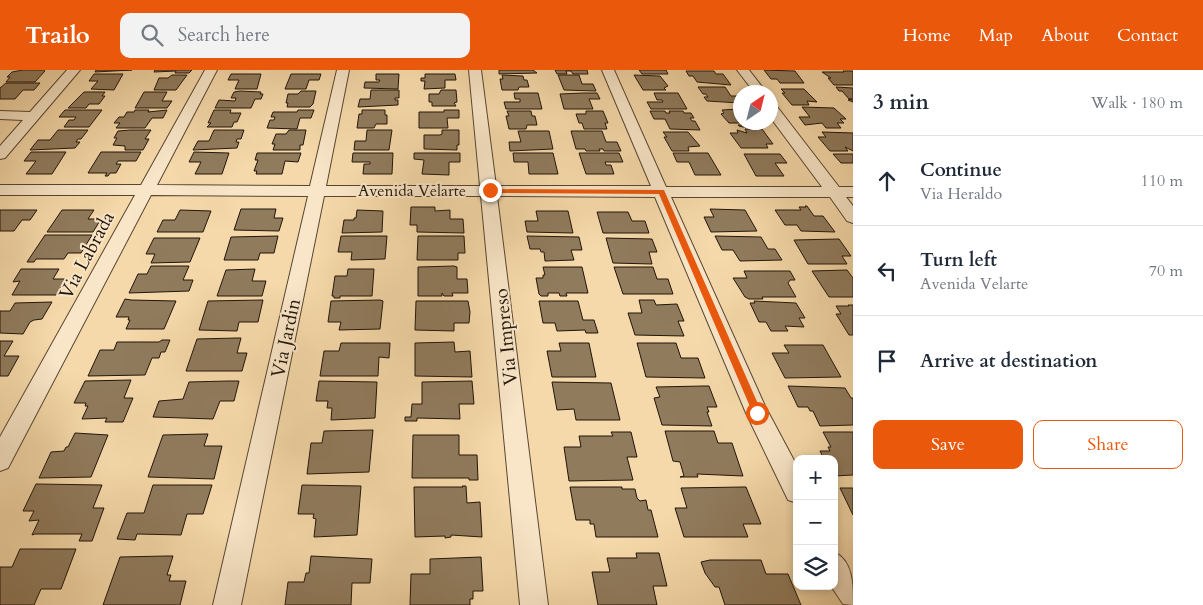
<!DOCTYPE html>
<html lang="en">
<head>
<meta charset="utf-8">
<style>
  body { margin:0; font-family:Cardo,serif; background:#f2f2f3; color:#1f2937 }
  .controls { position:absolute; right:15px; bottom:15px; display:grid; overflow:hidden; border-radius:10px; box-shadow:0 2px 8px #0003 }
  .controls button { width:45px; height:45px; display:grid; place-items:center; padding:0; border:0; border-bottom:1px solid #e0e1e3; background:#fff; color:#1f2937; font:25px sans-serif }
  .compass { position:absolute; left:733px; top:15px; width:45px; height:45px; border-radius:50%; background:#fff; box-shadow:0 2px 8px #0003; rotate:35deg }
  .stop { position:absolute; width:15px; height:15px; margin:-11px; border:4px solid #ea580c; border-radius:50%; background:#fff }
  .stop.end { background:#ea580c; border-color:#fff; box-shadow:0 1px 5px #0008 }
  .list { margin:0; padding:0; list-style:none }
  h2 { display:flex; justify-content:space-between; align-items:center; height:65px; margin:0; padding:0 20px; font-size:21px }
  h2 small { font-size:16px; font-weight:400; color:#747a83 }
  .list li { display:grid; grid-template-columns:32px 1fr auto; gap:15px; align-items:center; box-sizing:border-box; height:90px; padding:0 20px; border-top:1px solid #e0e1e3 }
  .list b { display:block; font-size:19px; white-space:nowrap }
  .list p { margin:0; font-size:16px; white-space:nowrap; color:#747a83 }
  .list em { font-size:16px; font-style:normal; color:#747a83 }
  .actions { display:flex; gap:10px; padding:15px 20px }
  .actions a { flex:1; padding:11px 0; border:1px solid #ea580c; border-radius:10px; text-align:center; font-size:18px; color:#ea580c }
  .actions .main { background:#ea580c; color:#fff }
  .icon { flex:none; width:28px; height:28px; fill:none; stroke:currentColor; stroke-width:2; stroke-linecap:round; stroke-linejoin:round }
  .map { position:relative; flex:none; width:853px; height:535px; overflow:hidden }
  header { display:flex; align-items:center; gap:30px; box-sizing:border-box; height:70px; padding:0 25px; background:#ea580c; color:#fff }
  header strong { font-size:24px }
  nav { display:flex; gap:28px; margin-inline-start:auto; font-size:18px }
  .search { width:350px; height:45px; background:#f2f2f3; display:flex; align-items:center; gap:12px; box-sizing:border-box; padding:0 18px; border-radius:10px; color:#747a83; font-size:19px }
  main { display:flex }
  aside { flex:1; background:#fff }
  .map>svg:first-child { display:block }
  .building { fill:#907b5d; stroke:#211509 }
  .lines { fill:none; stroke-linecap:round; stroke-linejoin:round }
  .minor-casing { stroke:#564631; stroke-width:2 }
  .minor { fill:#f9e6c8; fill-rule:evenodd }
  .route { fill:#ea580c }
  .labels { text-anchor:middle; stroke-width:4; stroke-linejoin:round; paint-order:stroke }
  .far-street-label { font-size:16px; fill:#211509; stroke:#f9e6c8 }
  .street-label { font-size:19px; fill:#211509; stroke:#f9e6c8 }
</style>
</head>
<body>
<header>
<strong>Trailo</strong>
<div class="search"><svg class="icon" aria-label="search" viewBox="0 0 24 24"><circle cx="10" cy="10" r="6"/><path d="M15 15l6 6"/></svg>Search here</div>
<nav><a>Home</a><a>Map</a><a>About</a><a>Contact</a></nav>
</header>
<main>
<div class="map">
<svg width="853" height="535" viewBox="0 0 853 535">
  <rect width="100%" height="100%" fill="#f6d9aa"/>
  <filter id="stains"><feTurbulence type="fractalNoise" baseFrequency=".004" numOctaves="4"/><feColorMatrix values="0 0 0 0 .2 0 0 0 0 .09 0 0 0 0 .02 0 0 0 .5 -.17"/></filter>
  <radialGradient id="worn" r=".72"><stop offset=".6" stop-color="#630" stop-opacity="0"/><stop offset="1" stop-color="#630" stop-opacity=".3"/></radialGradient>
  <g class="building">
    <path d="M23,0H43L45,1L35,12H6L10,7H7L12,2Z"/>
    <path d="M96,0H132L95,2Z"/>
    <path d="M155,0H192L189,3H175L176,1L154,2Z"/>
    <path d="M499,0H533L537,3L499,4Z"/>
    <path d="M555,0H587L588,4H573L571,1H566L567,4H557Z"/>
    <path d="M639,0H666L668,4H642Z"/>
    <path d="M764,0L795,1L804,13H780L777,9H771Z"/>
    <path d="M686,1H714L716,4H723L731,15L697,12L693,6H689Z"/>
    <path d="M843,1H853V15H834L828,8H831L822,2H844Z"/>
    <path d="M94,4H123L114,20L91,19L98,11H89Z"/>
    <path d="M231,4H261L257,19H235L239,10H228Z"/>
    <path d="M291,4H321L319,10H309L306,19H285Z"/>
    <path d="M376,4H399L398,19L364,18L365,12H379L380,10H376Z"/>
    <path d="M425,4H455L456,10H445V18L424,19L425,11H421V8H425Z"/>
    <path d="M172,5H187L176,20H154L159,8H168Z"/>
    <path d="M502,5L523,6L524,10H527L529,17H519L518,20H502L500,9H503Z"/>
    <path d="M558,5H579L582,14H593L596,21L564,20Z"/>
    <path d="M634,5L660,6L668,16L664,18L666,20H643Z"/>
    <path d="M6,13H40L34,20H23L15,29H0V18Z"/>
    <path d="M698,17H725L731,26H740V33L707,31L704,27H708L706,24H703Z"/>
    <path d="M836,17L853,18V32L848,30L852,29H849L842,21H839Z"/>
    <path d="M781,19H804L817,32L807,31L809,35H792L782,23H785Z"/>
    <path d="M371,20H399V28H395V30H398V35L358,37L360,29H370Z"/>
    <path d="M441,20H456L457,32L454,33L456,36H432V32H429V24H439Z"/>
    <path d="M240,21L261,22L260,24H263L261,29H255L251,38H215L219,30L235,31L236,28H231L234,22Z"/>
    <path d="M301,21H316L313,34L310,37H287L288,33H286L288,24H298Z"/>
    <path d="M84,22H105L102,26H105L99,34H89L86,38H68Z"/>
    <path d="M144,22H167L162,31H172L167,38H135Z"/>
    <path d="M514,23H538L542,39H506L504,32H520V29H515Z"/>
    <path d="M583,23H597L600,29H589L593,39H564L560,24Z"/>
    <path d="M654,23H678L687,39H651L647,32H663L662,30H657Z"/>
    <path d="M802,37L834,38L846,49H840L844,53H837L841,58H826L822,53L805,55L799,47H810Z"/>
    <path d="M740,39V52H757L761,57H743L739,56L738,55H742L740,53H729L721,44L724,43L722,40Z"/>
    <path d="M65,40H102L89,57H64L69,50H74L76,47H59Z"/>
    <path d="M135,40H149L148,42L167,40L163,48H152L145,58H116L120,53H114L119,47H124L127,42H134Z"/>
    <path d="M214,40H231L230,43H241L237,52H234L232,57H207L211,53H208Z"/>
    <path d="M298,40H314L311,48H300L297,59L267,58L270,50H274L275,47H271L273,42H297Z"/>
    <path d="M362,40H385V45H387V54H376L374,58H357L359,44H362Z"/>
    <path d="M444,40H459V48H447L448,58H419V42H444Z"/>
    <path d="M507,41H531L532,46H535L537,55H527L526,59H509L506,46H509Z"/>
    <path d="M586,41H603L608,53H605L607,59H584L582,53H579L576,44H586Z"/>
    <path d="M650,41H665L666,43H670L669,41H683L684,43H691L694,48H690L692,51H695L700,60L670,59L665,49H654Z"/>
    <path d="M745,59H762L773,74H766L768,78H741L730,63H738L737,60L747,63Z"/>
    <path d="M58,60H88L81,69H78L76,72H80L75,78L30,80L38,70H50Z"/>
    <path d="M130,60H151L145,69H149L143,80H125V76L113,75L117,68H114L118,61Z"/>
    <path d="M214,60H244L241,69H237L236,72H239L237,78L193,80L198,71H209Z"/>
    <path d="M289,60H306L303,75H300V80H273L275,74H272L276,64H286Z"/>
    <path d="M367,60H392L389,80H354L355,71H366Z"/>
    <path d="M442,60H459V75H457V80L424,79V65H440L442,64Z"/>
    <path d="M518,61H549L553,79L510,81L509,72H521Z"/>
    <path d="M571,61H602L606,72H617L621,81H604L603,79H599L600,81H586L585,79H576Z"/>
    <path d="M663,62H688L700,76L688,77L689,81H672L664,67H667Z"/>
    <path d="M822,62L853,63V81L845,77L848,81H830L818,67H826Z"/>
    <path d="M31,82H66L52,104H26L36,91H24Z"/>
    <path d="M101,82H141L136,91H118L116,94H121L116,103H110L108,106H105L107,103H88Z"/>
    <path d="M194,82L229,83L222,104H195L201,92H189Z"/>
    <path d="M257,83H301L298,92L285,91L282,104H256L257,101H254L258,90H255Z"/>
    <path d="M353,83H393L392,104H363L364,94H370V92H352Z"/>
    <path d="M414,83H460V92H449V105L422,104L424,90L414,89Z"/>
    <path d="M513,83H553L558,104H529L528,92H514Z"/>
    <path d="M579,83H619L623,92H605L606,95H611L614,104H586Z"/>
    <path d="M673,83H708L721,105H695L689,92H677Z"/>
    <path d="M744,84H780L787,93H775L784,106H756Z"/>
    <path d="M833,84H853V93H841Z"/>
    <path d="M805,136H807L814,146H823L835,162L801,161L797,155H785L775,140H801L799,137H806Z"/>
    <path d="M411,137H435V141L450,140V149H463L464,163L417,162V155H410Z"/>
    <path d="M241,139H276L274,148H283L279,161L234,160Z"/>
    <path d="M710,139L745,140L757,161L711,162L704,147H714Z"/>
    <path d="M0,140H37L30,150H22L14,161H0Z"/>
    <path d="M62,140H94L88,149H101L93,162H47Z"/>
    <path d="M180,140L211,141L203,162H157L163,150H175Z"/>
    <path d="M357,140L383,141L382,162L342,163L344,150H354V148H356Z"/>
    <path d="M536,141H568L573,163L527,162L525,151H538Z"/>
    <path d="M597,142H628L632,151H645L649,163H603Z"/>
    <path d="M45,165H92L81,183H68L64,189H36L34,192H27Z"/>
    <path d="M278,166L274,183H260L258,190H224L231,167Z"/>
    <path d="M341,166H387L385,189L351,190L352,182H338Z"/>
    <path d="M418,166H464L465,183H458V190H417Z"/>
    <path d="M527,166L579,167L582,180H571L574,190L545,191L544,182H541L540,179H530Z"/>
    <path d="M715,166L761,167L768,179H775L782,190L740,191L733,180H722Z"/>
    <path d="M154,168H200L190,192L151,193L155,184H146Z"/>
    <path d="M606,168L652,169L657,182H649L652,194L613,193Z"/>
    <path d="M839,169L851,186H842L847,194H808L794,170Z"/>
    <path d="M151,196H189L183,210H193L189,221L129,223L138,204H147Z"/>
    <path d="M454,196L457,197V209H467L468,223H452L453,226H444L442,223V226H418V197Z"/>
    <path d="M543,197H582L588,223H566L567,226H560L559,223H548V226H541L539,224L536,208H543V205H545Z"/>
    <path d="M614,197H653L657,209H668L673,224H623Z"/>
    <path d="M21,199H59L53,209H66L56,225H12L20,211L13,212Z"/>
    <path d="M255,199L252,211H266L262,226H217L226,200Z"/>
    <path d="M348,199H374L372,226H340V228H334V226H332L335,206H347Z"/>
    <path d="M847,200L853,208V227H829L812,201Z"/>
    <path d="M744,201H790L795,210H790L788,213L796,227H762L763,229H749L745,227L733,208H747Z"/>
    <path d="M125,229L131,230L176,231L164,259H126L130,250H128L129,247H116Z"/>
    <path d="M263,230L258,252H239L237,261L199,260L208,231Z"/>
    <path d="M380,230L383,231L380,259L339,260L341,252H328L331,231Z"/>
    <path d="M639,230H654L656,235L677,234L684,251H678L684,266L635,265L628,243H642Z"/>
    <path d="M416,231H468L470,242L469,253H454V261L415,260Z"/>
    <path d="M539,231H578L583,250H594L598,263H586L585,260L557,261L555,253H543Z"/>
    <path d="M754,231L796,233L805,248H799L804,257L785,256L788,261H771L766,252H759L750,233H755Z"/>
    <path d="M52,232L42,249L34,250L30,252L23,264L0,263V241H10L15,233Z"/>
    <path d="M848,235H853V265H849L836,244H841L836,236H849Z"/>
    <path d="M237,268H241L237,283H247L242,301H186L197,269Z"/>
    <path d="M162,270H170L165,282H161L159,288H152L145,305L88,306L100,280H114L117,272H159Z"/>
    <path d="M0,271H13L4,286H19L8,306H0Z"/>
    <path d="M454,272L455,282L470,281L472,307L415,306V273Z"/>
    <path d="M341,273H390L389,288L379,287L378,306H320L324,281H339Z"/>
    <path d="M559,273H589L596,307H552L547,281H561Z"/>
    <path d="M637,273H676L681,288H698L705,308L646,307Z"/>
    <path d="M784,275H823L841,307L785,308L772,283H789Z"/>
    <path d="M131,310L124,328H133L123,352H105L107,348L82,349L88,336H85L86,333H74L85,311Z"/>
    <path d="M228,311H239L234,331H220L213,349L153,347L159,331L183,329L189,312Z"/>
    <path d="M319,311L377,312L375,348L331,350L332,338H327L328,331H316Z"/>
    <path d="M472,311L474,334H459L460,349L417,348V351H405V347H411L412,334H422V312Z"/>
    <path d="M552,312L611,313L620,350H576L574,339L557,340Z"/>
    <path d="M703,316H709L717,337H707L709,342H707L712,356L662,355L654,328L660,327L656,317Z"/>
    <path d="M788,316L845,318L851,328H853V355L820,356L813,341H810L808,337H798Z"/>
    <path d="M373,360L369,402L307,404L311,373H322L324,361Z"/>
    <path d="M665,361H714L718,373H732L743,406L697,404L698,407H680L684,406L680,392L673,391Z"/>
    <path d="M611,362H631L637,387H627L633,410L569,411L564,377H581L579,366H613Z"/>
    <path d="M823,362H853V405L834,406V389H824L820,381H830L828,377H831Z"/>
    <path d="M75,363L108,365L91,407L39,408L51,382L64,381L66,377H68Z"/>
    <path d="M205,364H208L204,376H222L214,409L148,407L163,365Z"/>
    <path d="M413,365H459V385H477L478,410H469V408H412Z"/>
    <path d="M36,414L102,415L93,438H104L92,471H79L82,464H35L32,465L39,450L29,451L34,441H23Z"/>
    <path d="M153,415H212L203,444H187L181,465L137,464L135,470L117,469L127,443H144Z"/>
    <path d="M302,415L361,416L357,465L314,467L316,449L313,448L314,444H298Z"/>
    <path d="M462,416H466L467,433L480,432L482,467L451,465V467L445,468V466L415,467L414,417H463Z"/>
    <path d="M570,417H622V419H635L637,428L640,431L646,430L648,440H651L658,467H596L594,454H590V450H576Z"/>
    <path d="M743,417H746L761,454H743L748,467H684L675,438H687L681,418Z"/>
    <path d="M840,418H853V445Z"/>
    <path d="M20,479H76L61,519H41L34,535H0V497H12Z"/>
    <path d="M636,483H659L667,516H653L657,535H598L592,502H610L607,488H637Z"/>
    <path d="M166,486H173L167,505H171L169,511H186L180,535H103L120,487Z"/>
    <path d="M311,486L372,489L370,513H352L351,535H285L288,512H304L306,503H309Z"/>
    <path d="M481,487L483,521H473V529H470V535H410L411,504H430V489Z"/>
    <path d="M710,490H761L766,504H788L801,535H725L719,517H715L705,503L701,492Z"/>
  </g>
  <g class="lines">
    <defs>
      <g id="minor">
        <path d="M67,0H80L5,88L0,89V76L23,50L0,49V41L30,42Z"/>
        <path d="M205,0H217L157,115L310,116L337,0H349L326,116H480L469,0H481L496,116H651L602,0H614L666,117H822L770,47V33L775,34L839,117H853V127H846L853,136V153L847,151L830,127H671L765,336L797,396V433L788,430L746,343L655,127L497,126L548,535H520L481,126H324L241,535H213L308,126L151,125L8,398L0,401V367L135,125H0V115H141Z"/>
        <path d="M737,0H749L766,22H754Z"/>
        <path d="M834,482C853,491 853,514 853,535L843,534L831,516H834Z"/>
      </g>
    </defs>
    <use href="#minor" class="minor-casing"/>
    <use href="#minor" class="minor"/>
  </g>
  <path class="route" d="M487,119L664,120L762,343L760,346H754L659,124L490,123L487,122Z"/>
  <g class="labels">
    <g class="far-street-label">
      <text x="412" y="126">Avenida Velarte</text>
    </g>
    <g class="street-label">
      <text transform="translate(86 185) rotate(-62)" y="7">Via Labrada</text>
      <text transform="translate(505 267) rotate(-96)" y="7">Via Impreso</text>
      <text transform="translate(285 268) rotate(-78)" y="7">Via Jardin</text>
    </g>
  </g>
  <rect width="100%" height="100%" filter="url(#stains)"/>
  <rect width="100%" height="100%" fill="url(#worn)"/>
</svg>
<div class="controls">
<button>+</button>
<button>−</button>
<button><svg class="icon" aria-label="layers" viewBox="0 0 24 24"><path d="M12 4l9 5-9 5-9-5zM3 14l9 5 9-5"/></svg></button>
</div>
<svg class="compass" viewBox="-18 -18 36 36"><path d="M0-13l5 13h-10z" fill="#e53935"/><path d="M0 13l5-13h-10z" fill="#747a83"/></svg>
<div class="stop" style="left:757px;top:343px"></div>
<div class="stop end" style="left:490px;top:120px"></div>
</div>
<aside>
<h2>3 min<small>Walk · 180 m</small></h2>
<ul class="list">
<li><svg class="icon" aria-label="ahead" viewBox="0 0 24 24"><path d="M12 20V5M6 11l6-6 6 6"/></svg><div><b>Continue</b><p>Via Heraldo</p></div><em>110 m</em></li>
<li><svg class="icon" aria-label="left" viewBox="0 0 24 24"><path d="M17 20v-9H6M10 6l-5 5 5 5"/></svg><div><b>Turn left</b><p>Avenida Velarte</p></div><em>70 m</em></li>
<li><svg class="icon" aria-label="arrive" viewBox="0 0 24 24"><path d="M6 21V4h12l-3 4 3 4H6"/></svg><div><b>Arrive at destination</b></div></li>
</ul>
<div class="actions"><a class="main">Save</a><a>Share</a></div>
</aside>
</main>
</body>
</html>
